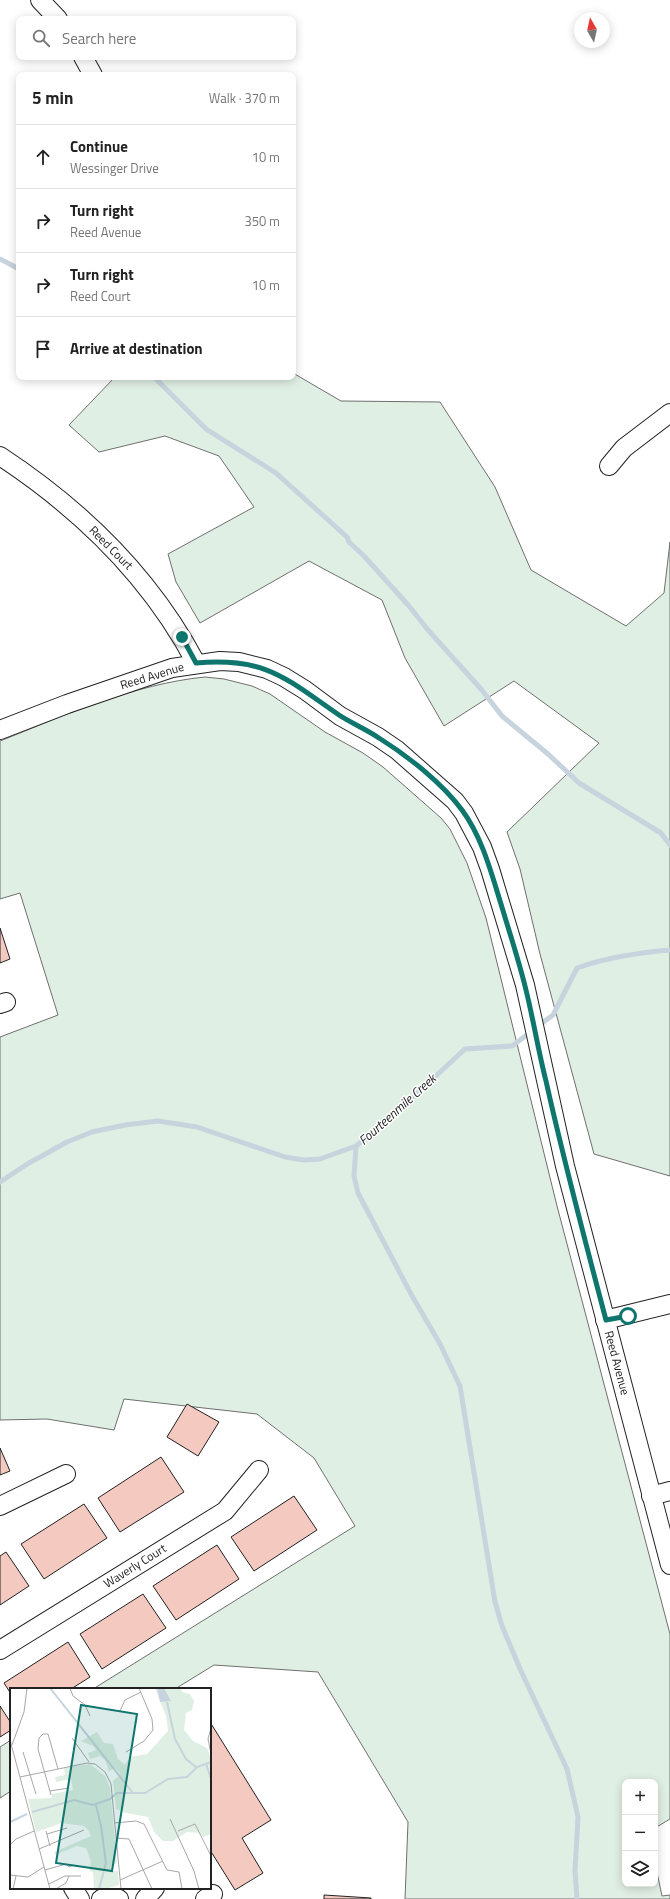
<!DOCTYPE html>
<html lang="en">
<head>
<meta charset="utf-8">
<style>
  body { margin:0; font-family:"Titillium Web",sans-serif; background:#f2f2f2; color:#222 }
  .controls { position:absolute; right:12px; bottom:12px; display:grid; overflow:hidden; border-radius:8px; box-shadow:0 2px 10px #0003 }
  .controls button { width:36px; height:36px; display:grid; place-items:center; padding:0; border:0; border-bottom:1px solid #e0e0e0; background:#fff; color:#222; font:20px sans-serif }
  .compass { position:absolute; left:574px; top:12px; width:36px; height:36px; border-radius:50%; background:#fff; box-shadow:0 2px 10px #0003; rotate:351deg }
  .stop { position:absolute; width:12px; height:12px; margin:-9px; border:3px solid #0f766e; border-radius:50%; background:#fff }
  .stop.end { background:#0f766e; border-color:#fff; box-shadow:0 1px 4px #0008 }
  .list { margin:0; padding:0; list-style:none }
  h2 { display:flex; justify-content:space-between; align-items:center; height:52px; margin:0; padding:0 16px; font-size:17px }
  h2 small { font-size:13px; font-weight:400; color:#767676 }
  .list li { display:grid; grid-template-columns:26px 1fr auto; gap:12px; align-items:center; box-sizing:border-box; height:64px; padding:0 16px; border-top:1px solid #e0e0e0 }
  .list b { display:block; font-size:15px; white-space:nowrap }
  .list p { margin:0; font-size:13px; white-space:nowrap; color:#767676 }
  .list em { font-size:13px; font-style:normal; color:#767676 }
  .icon { flex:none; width:22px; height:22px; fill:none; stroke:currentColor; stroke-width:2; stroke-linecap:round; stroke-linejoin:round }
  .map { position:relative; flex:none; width:670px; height:1899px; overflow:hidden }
  .search { position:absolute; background:#fff; box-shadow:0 2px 10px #0003; left:16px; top:16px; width:280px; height:44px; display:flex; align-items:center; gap:10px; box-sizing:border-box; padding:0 14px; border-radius:8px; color:#767676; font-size:15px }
  .panel { position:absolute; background:#fff; box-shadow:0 2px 10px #0003; left:16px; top:72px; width:280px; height:308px; border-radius:8px }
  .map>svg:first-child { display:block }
  .green { fill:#e0efe3; stroke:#6f6f6f }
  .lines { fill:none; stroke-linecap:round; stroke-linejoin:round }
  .stream { stroke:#c7d3dd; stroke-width:5 }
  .building { fill:#f3c9c0; stroke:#222 }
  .minor-casing { stroke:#222; stroke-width:20 }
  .minor { stroke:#fff; stroke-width:18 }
  .route { stroke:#0f766e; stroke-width:5 }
  .labels { text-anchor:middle; stroke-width:3; stroke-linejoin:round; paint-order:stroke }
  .street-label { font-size:12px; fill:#222; stroke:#fff }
  .water-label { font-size:13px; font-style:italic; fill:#222; stroke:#fff }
  .inset-river { fill:none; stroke:#c7d3dd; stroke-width:2 }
  .inset-road { fill:none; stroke:#a7a7a7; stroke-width:1 }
  .view { fill:#0f766e; fill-opacity:0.15; stroke:#0f766e; stroke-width:2 }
  .inset-edge { fill:none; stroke:#222; stroke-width:2 }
</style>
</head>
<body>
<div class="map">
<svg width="670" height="1899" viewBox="0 0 670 1899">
  <rect width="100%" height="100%" fill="#fff"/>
  <g class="green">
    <path d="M293,373L341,401L440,402L495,487L531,570L626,626L664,593L670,542V1176L594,1154L540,954L520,869L507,832L599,743L514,681L444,726L405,658L382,600L309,561L200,623L176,582L168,554L254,507L219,456L165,436L99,452L69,425L115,377H293Z"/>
    <path d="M205,677L224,679L252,686L270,694L325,732L363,753L383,767L441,818L450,829L467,863L486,918L557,1206L670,1634V1819L655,1828V1782H625V1884H655V1863L662,1896L670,1895V1899H405L408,1822L318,1672L214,1665L175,1689H93L355,1526L314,1458L257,1414L124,1399L114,1430L47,1419L0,1420V1037L58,1015L20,893L0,899V741C66,715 134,684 205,677Z"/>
    <path d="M11,1740V1791L0,1798V1747Z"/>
  </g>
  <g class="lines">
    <g class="stream">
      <path d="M0,259L19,269"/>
      <path d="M154,377L206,429L276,473L347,537L349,542L364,556L409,606L428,630L481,689L502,716L548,754L579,783L661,833L670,845"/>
      <path d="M538,1026L553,1015L577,968C608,957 638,953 670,950"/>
      <path d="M356,1146L354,1176L358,1193L411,1294L440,1344L460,1386L495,1602L502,1626L521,1671L567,1769L578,1817L575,1871L577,1899"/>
      <path d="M0,1182L29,1163L67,1142L92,1132L125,1125L158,1121L197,1127L285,1157L304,1160L320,1159L356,1146L384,1124L465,1049L512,1046L532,1031"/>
    </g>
  </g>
  <g class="building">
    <path d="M0,928L10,959L0,963Z"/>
    <path d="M187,1404L219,1422L198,1456L167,1437Z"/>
    <path d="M0,1448L10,1471L0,1475Z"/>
    <path d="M161,1457L184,1492L120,1532L98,1498Z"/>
    <path d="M294,1496L317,1530L254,1571L231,1537Z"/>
    <path d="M84,1504L107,1538L44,1579L21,1544Z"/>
    <path d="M217,1545L239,1579L176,1620L153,1586Z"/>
    <path d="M6,1552L29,1586L0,1605V1556Z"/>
    <path d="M143,1594L166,1628L102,1669L80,1634Z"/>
    <path d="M68,1642L90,1677L71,1689H11V1694L4,1683Z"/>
    <path d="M0,1706L11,1723V1730L0,1737Z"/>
    <path d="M210,1722L271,1820L242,1838L263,1873L235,1890L210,1850Z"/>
    <path d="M324,1895L371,1898V1899H324Z"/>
  </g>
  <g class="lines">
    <defs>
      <g id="minor">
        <path d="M40,0L58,19"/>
        <path d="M83,57L93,75"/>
        <path d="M0,456C82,510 150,576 196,663"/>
        <path d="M609,466L624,448L670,413"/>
        <path d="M0,730L67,704L172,668L220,661L239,662L267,669L284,677L305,690L340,716L378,737L397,750L455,801L464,813L482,847L490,869L525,985L565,1166L670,1565"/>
        <path d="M0,1004L6,1002"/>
        <path d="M605,1320L670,1304"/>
        <path d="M651,1496L670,1491"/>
        <path d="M0,1506L66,1474"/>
        <path d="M0,1650L225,1511L259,1470"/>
        <path d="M73,1888L80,1899"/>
        <path d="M101,1899L110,1894L119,1899"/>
        <path d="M145,1899L155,1888"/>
        <path d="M205,1899L213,1894"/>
      </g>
    </defs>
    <use href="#minor" class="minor-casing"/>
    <use href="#minor" class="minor"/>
  </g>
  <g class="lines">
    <path class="route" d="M182,637L196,663C266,657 285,678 339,715C351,723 366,729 379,738C408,756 442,783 462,810C482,837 491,872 501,904C509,931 518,958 525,986C533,1017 538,1050 546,1081C564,1162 585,1241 606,1320L628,1316"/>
  </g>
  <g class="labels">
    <g class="street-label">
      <text transform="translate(111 548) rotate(45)" y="4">Reed Court</text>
      <text transform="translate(152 676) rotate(-17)" y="4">Reed Avenue</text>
      <text transform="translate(617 1363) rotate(75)" y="4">Reed Avenue</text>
      <text transform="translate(135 1566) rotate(-32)" y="4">Waverly Court</text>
    </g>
    <g class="water-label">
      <text transform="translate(397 1109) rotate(-42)" y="5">Fourteenmile Creek</text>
    </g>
  </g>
  <g transform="translate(10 1688)">
    <rect width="201" height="201" fill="#fff"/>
    <path d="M145,0H171L172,4L180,6L184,13L182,22L176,25L174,42L183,53L197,60L201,71V146L193,149L190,145L177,144L163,153H153L144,144L138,129L116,125L106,121L103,93L111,86L105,80L99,83L95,72L90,68L80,71L78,65L86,62L83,58L71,53L87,44L94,55L103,56L108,71L115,77L120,69L137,66L158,43L156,28ZM80,76L95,88L100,100L107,175L101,178V183H108L109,197L96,201H84L83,184L79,183L81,174L76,160L67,158L45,167L44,164L81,148L78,142L74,138L52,135L26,144L18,111L42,110V106L63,102L61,91L46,94L45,89L55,87L54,80Z" fill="#e0efe3"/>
    <path d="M147,0H154L161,13L150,14Z" fill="#c7d3dd"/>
    <path class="inset-river" d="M40,0L123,105M157,14L165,51L176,71L186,79M196,76L201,91M86,117L91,138L96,175L89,201M22,124L64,112L83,117L100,111L107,105H135L158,91L177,89L187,79L201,74M0,134L17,126"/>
    <path class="inset-road" d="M60,0L63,8L75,17L80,28M110,23L115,12L131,4M201,40L198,51L201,66M62,50L79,74M0,52L40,201M2,57L14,24L17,0M13,64L26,106M116,64L134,53L143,42L142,31L129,0M10,89L77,75L85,76L95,84L101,96L111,201M40,103L59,100M41,107L28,61L29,50L33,46H38L48,81M160,131L184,183L189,201M104,135L126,133L134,136L157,182L169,184L172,201M36,143L40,158M168,143L185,136L201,168M37,146L57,140M106,150L119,151L142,201M0,157L6,151L24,143M29,161L74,142M35,182L56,176L59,179L64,177M0,187L18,189L34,179M110,192L153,173M39,196L55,188H71M3,201L6,188M46,201L56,195L59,188"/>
    <path class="view" d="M71,17L127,26L102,183L46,175Z"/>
    <rect width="201" height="201" class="inset-edge"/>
  </g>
</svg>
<div class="controls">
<button>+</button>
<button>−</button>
<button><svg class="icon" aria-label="layers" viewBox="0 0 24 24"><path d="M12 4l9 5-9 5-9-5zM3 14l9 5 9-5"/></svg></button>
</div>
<svg class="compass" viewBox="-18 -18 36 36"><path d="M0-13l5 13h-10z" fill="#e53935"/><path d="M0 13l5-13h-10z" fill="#767676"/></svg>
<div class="stop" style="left:628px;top:1316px"></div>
<div class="stop end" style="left:182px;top:637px"></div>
<div class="search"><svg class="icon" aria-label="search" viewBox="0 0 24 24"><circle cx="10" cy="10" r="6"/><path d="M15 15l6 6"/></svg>Search here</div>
<section class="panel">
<h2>5 min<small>Walk · 370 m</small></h2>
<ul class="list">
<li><svg class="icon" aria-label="ahead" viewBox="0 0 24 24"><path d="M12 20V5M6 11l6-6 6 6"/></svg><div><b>Continue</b><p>Wessinger Drive</p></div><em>10 m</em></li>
<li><svg class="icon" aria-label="right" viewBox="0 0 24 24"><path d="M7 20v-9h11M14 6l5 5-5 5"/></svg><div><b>Turn right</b><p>Reed Avenue</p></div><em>350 m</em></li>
<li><svg class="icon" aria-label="right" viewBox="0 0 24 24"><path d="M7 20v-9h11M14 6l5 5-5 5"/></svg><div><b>Turn right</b><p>Reed Court</p></div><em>10 m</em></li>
<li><svg class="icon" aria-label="arrive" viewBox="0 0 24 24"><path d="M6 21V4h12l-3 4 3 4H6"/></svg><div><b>Arrive at destination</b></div></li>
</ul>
</section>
</div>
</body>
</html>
